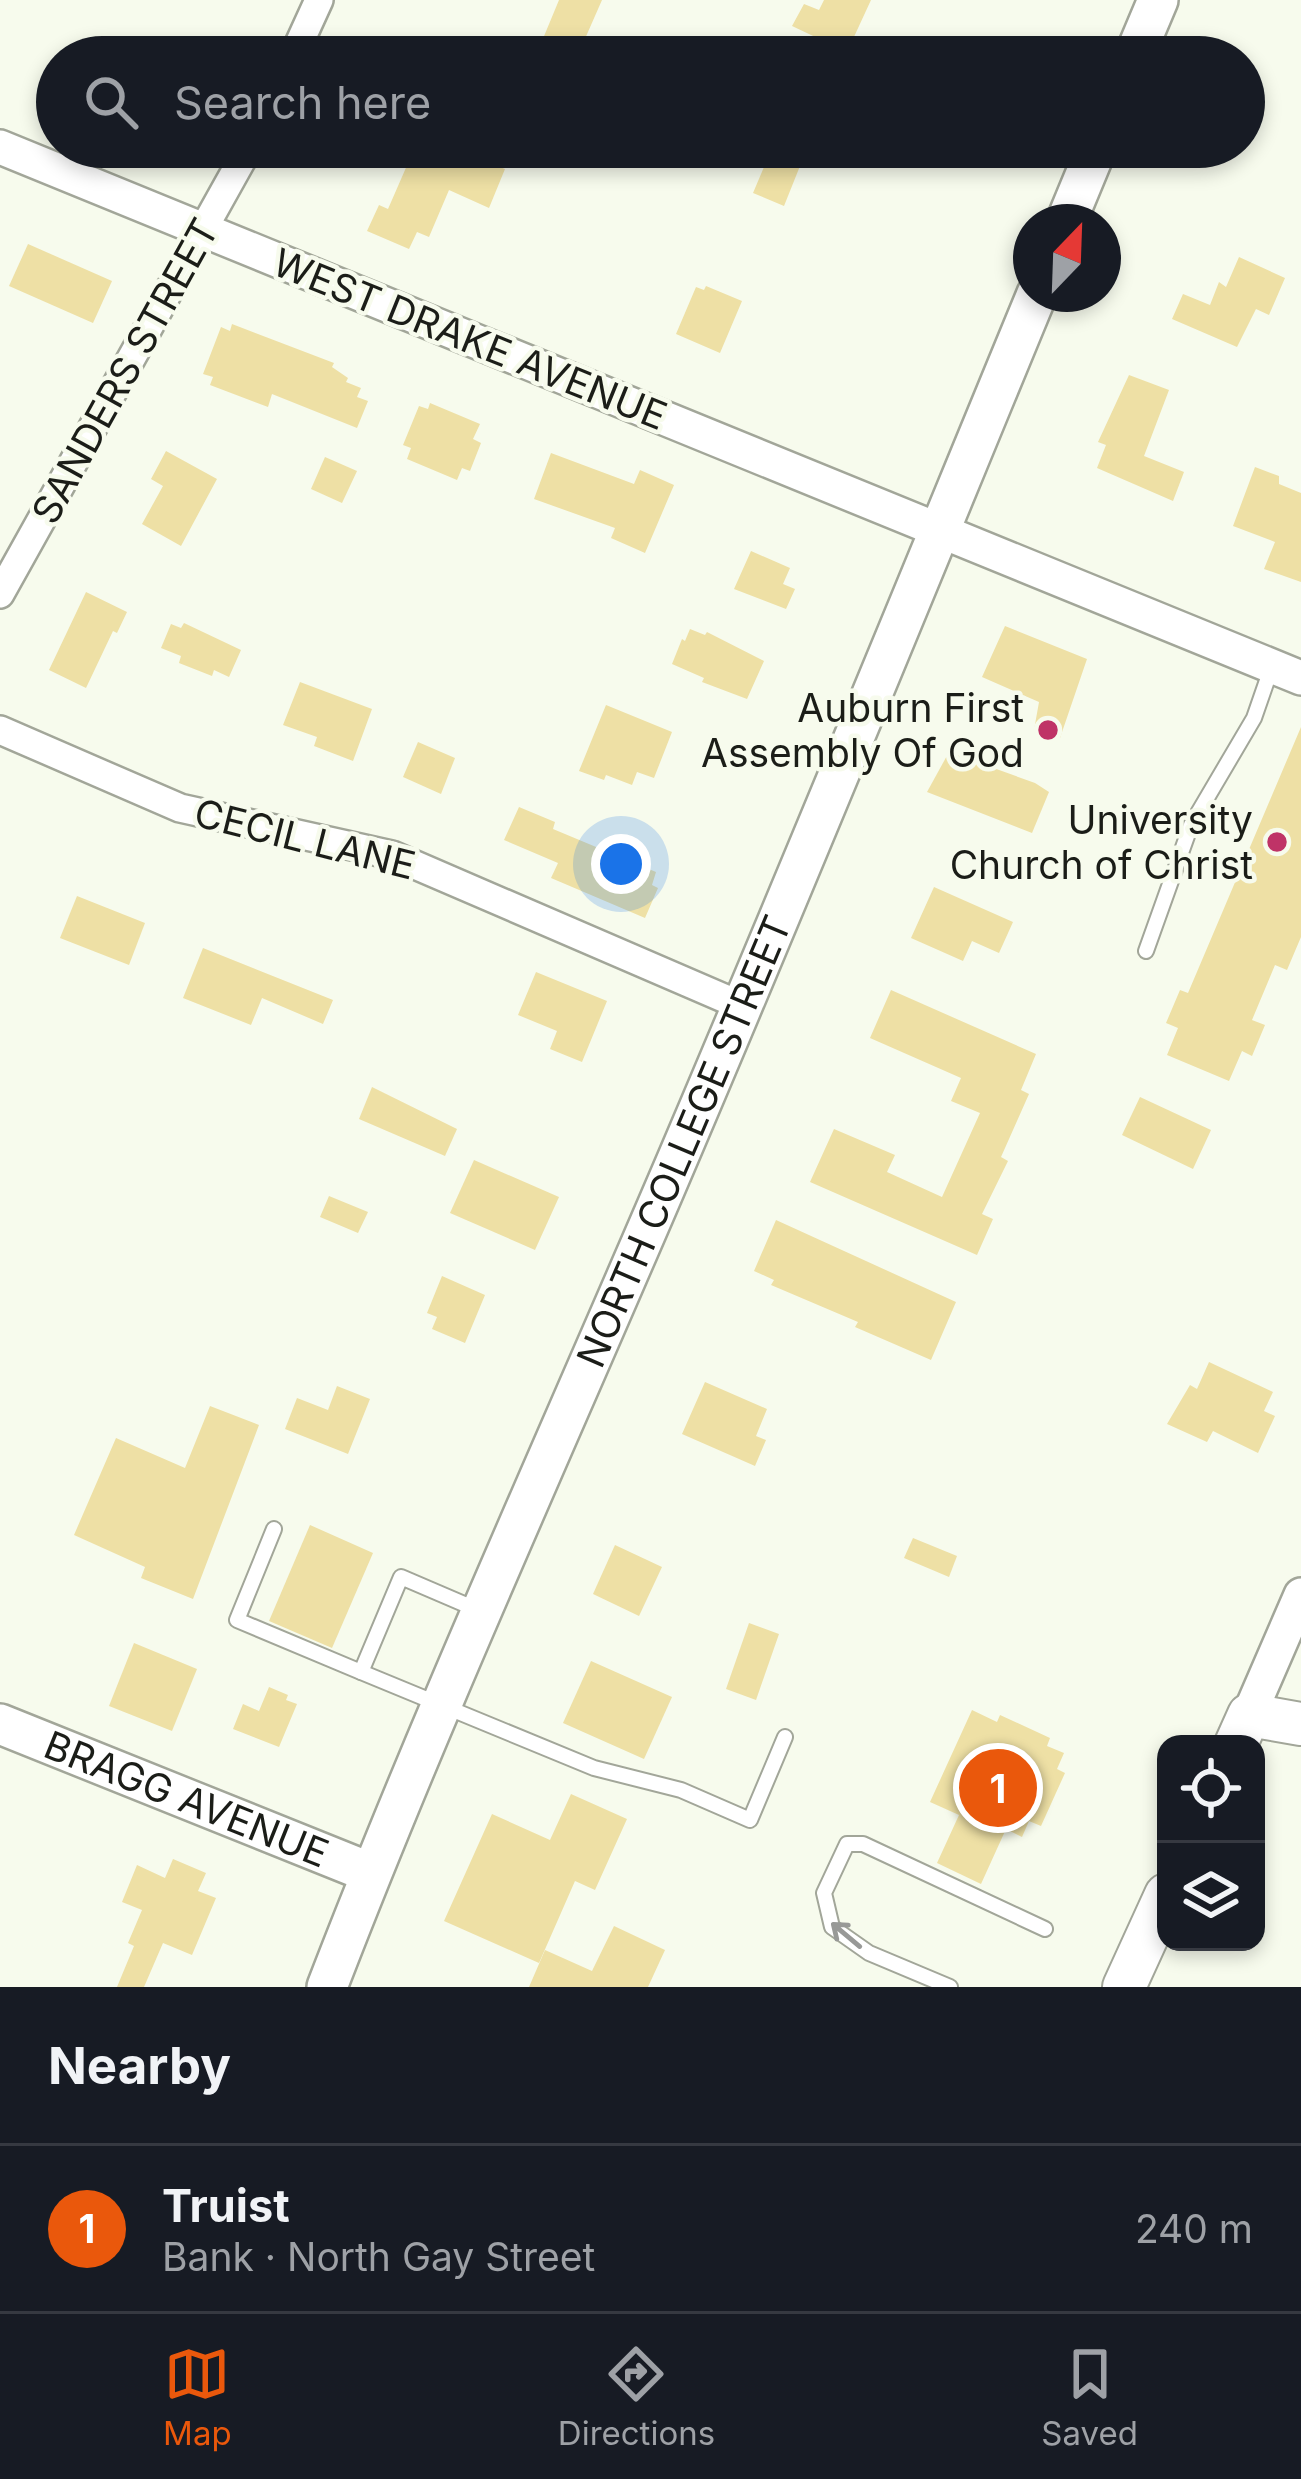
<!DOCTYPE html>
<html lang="en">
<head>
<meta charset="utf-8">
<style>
  body { margin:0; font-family:Inter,sans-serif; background:#20242c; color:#f1f3f6 }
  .controls { position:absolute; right:36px; bottom:36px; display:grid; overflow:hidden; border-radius:24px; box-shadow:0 6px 18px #0003 }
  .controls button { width:108px; height:108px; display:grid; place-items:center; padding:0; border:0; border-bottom:3px solid #363941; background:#171b24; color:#f1f3f6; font:60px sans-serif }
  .compass { position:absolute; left:1013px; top:204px; width:108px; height:108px; border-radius:50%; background:#171b24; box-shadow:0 6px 18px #0003; rotate:23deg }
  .you { position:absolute; left:621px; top:864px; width:42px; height:42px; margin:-30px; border:9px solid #fff; border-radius:50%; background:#1a73e8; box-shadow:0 0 0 18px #1a73e833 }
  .badge { display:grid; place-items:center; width:78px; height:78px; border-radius:50%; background:#ea580c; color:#fff; font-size:39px; font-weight:700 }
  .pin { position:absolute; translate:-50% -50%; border:6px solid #fff; box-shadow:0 3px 12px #0006 }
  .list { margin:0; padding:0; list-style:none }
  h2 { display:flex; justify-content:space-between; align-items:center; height:156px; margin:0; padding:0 48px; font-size:51px }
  h2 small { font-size:39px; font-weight:400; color:#9ea1a6 }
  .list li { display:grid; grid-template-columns:78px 1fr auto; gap:36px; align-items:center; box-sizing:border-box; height:168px; padding:0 48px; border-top:3px solid #363941 }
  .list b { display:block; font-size:45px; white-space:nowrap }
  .list p { margin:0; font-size:39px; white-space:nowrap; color:#9ea1a6 }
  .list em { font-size:39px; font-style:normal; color:#9ea1a6 }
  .icon { flex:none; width:66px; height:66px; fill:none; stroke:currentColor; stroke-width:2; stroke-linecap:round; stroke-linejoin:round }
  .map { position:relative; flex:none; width:1301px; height:1987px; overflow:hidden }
  .search { position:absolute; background:#171b24; box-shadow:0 6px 18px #0003; left:36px; right:36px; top:36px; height:132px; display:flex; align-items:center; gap:30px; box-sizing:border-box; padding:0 42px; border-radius:66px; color:#9ea1a6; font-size:45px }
  .sheet { height:324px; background:#171b24 }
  nav { display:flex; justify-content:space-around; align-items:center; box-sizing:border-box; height:168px; border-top:3px solid #363941; background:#171b24; font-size:33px; color:#9ea1a6 }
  nav a { display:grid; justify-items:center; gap:6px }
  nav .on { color:#ea580c }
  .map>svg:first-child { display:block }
  .building { fill:#eee0a5 }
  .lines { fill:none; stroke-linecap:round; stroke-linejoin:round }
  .service-casing { stroke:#a2a699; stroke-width:18 }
  .minor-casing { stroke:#a2a699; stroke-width:32 }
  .tertiary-casing { stroke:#a2a699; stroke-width:38 }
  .secondary-casing { stroke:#a2a699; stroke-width:44 }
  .primary-casing { stroke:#a2a699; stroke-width:46 }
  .service { stroke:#fff; stroke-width:14 }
  .minor { stroke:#fff; stroke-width:27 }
  .tertiary { stroke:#fff; stroke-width:33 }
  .secondary { stroke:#fff; stroke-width:39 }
  .primary { stroke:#fff; stroke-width:42 }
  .oneway { stroke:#989997 }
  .poi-dot { fill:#bf3367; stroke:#f7fbed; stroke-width:4.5 }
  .labels { text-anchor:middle; stroke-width:9; stroke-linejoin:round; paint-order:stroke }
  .street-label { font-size:39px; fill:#1b1d18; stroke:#f7fbed }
  .poi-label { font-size:39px; fill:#1b1d18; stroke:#f7fbed; text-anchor:end }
</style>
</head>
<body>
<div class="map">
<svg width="1301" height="1987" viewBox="0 0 1301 1987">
  <rect width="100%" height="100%" fill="#f7fbed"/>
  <g class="building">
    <path d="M559,0H602L577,57H541L547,43L542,41Z"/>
    <path d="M824,0H871L847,52L792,26L804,4L819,10Z"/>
    <path d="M415,147H453L505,169L489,208L449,190L429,237L417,232L409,249L367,231L379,205L388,209Z"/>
    <path d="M717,147H797L793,157L802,161L784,206L753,193L764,167Z"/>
    <path d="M28,244L112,281L93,323L9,286Z"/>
    <path d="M1239,257L1285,278L1269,315L1256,309L1237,347L1172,319L1183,294L1210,305L1219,282L1226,287Z"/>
    <path d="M706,286L742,301L720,353L676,334L696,287L704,290Z"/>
    <path d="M232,324L334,363L332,367L348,378L346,382L361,388L357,397L368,401L357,428L272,394L268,407L210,385L213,377L203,374L221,327L230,331Z"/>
    <path d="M1129,375L1169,390L1144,456L1184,472L1173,501L1097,468L1106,445L1098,442Z"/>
    <path d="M430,403L480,424L473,439L481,443L470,471L462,468L457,480L407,459L411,448L403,445L419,406L428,409Z"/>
    <path d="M166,451L217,479L181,546L142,524L163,486L151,479Z"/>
    <path d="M551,453L634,484L640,470L674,485L645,553L611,538L615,528L534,499Z"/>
    <path d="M325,457L357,471L342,503L311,489Z"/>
    <path d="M1255,467L1279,476V484L1301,493V582L1264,569L1275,542L1233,526Z"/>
    <path d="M751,551L790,568L783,584L795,589L786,609L734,589Z"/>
    <path d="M86,592L127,612L117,633L113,631L86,688L49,670Z"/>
    <path d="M184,623L241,650L229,677L214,670L212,676L179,663L181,656L161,648L171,624L181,628Z"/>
    <path d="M1005,626L1087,659L1060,738L1034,730L1039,702L982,677Z"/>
    <path d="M690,629L705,635L707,632L764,661L747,699L702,682L704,678L672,664L682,639L685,641Z"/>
    <path d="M300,682L372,709L353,761L314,746L317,737L283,725Z"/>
    <path d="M606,705L672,732L654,778L637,772L632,785L606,775L604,780L579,771Z"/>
    <path d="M1301,727V937L1287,970L1275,965L1252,1020L1265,1025L1252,1056L1242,1051L1229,1081L1167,1055L1178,1028L1166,1023L1180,990L1188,993Z"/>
    <path d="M418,742L455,758L441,794L403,777Z"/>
    <path d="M949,752L1035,783L1049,792L1032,833L927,792Z"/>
    <path d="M519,807L555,822L553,829L656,872L652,885L658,888L645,918L551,878L558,863L504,840Z"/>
    <path d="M934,887L1013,922L999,953L972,941L963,961L911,938Z"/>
    <path d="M77,896L145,923L129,965L60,938Z"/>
    <path d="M203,948L333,1000L323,1024L262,998L251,1025L183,998Z"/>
    <path d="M536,972L607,1001L582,1062L550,1049L557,1031L518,1015Z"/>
    <path d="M891,990L1036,1054L1021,1090L1029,1094L1001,1157L1008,1161L982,1214L993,1219L977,1255L810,1182L834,1129L895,1155L887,1172L942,1197L980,1113L951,1101L961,1078L870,1038Z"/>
    <path d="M372,1087L457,1129L445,1156L359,1119Z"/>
    <path d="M1140,1097L1211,1130L1193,1169L1122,1135Z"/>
    <path d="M474,1160L559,1197L535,1250L450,1213Z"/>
    <path d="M329,1196L368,1212L358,1233L320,1217Z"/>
    <path d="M776,1220L956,1302L931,1360L855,1327L858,1322L771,1285L774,1280L754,1271Z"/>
    <path d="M442,1276L485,1295L465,1343L432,1329L437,1317L427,1313Z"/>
    <path d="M1209,1362L1273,1392L1264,1411L1275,1416L1258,1453L1213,1431L1207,1442L1167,1424L1190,1385L1197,1389Z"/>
    <path d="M705,1382L767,1409L756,1436L766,1440L755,1466L682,1434Z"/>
    <path d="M337,1386L370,1399L348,1454L285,1429L297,1398L328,1410Z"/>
    <path d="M210,1406L259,1425L193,1599L141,1578L145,1567L74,1535L116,1438L185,1468Z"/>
    <path d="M310,1525L373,1553L332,1648L269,1621Z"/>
    <path d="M913,1538L957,1556L949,1577L904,1558Z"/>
    <path d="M615,1545L662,1567L639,1616L593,1594Z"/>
    <path d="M749,1623L779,1634L756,1700L726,1689Z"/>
    <path d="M134,1643L197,1669L172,1731L109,1706Z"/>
    <path d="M591,1661L672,1697L644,1759L563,1723Z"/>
    <path d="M269,1687L288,1695L286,1700L297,1704L279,1747L233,1729L243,1704L259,1711Z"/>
    <path d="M972,1710L997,1722L1000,1715L1050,1738L1047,1746L1064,1753L1057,1769L1065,1773L1041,1826L1029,1821L1022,1837L1006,1829L981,1884L937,1863L959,1815L930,1802Z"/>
    <path d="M571,1794L627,1819L595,1890L575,1881L539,1963L444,1921L492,1814L550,1840Z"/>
    <path d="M173,1859L206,1873L198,1891L216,1898L192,1955L163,1943L144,1987H117L134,1946L128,1943L142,1910L122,1902L137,1865L165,1878Z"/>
    <path d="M614,1926L665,1950L648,1987H529L545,1950L592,1971Z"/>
  </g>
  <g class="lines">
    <defs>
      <g id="service">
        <path d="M1146,951L1191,825L1254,718L1272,666"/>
        <path d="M274,1529L237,1620L361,1672"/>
        <path d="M478,1610L401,1577L361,1672L594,1768L681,1790L750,1820L785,1737"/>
        <path d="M950,1987L869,1953L832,1927L824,1893L847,1844H863L1045,1929"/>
      </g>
      <g id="minor">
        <path d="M293,57L319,0"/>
        <path d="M0,594L249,147"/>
        <path d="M0,730L180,808L392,855L742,1006"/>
      </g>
      <g id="tertiary">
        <path d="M0,147L1301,678"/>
        <path d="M1249,1715L1301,1595"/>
      </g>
      <g id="secondary">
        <path d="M1134,57L1158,0"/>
        <path d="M1066,222L1097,147"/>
        <path id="s1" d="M0,1724L371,1873"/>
        <path id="s2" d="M327,1987C431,1717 551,1454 665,1188C792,892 914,592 1037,294"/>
      </g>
      <g id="primary">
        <path d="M1236,1744L1249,1715L1301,1724"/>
        <path d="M1124,1987L1166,1895"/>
      </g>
    </defs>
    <use href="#service" class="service-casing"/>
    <use href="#minor" class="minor-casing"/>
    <use href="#tertiary" class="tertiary-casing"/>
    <use href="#secondary" class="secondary-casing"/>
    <use href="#primary" class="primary-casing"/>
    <use href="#service" class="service"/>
    <use href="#minor" class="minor"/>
    <use href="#tertiary" class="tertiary"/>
    <use href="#secondary" class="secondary"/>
    <use href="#primary" class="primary"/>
  </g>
  <defs><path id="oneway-shaft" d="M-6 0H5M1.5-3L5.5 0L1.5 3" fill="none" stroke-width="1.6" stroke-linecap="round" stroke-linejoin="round" transform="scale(3)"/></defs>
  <use class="oneway" href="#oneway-shaft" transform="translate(846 1935) rotate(-140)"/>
  <g class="poi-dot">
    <circle cx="1048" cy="730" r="12"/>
    <circle cx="1277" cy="842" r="12"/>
  </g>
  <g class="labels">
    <g class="street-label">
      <text transform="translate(470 339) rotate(22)" y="14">WEST DRAKE AVENUE</text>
      <text transform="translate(125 371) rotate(-61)" y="14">SANDERS STREET</text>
      <text transform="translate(305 839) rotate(14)" y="14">CECIL LANE</text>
      <text dy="14" stroke="none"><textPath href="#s2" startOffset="918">NORTH COLLEGE STREET</textPath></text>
      <text dy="14" stroke="none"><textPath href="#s1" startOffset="201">BRAGG AVENUE</textPath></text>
    </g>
    <g class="poi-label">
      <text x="1024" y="722">Auburn First<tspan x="1024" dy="45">Assembly Of God</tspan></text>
      <text x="1253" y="834">University<tspan x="1253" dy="45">Church of Christ</tspan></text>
    </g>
  </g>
</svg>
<div class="controls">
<button><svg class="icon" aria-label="locate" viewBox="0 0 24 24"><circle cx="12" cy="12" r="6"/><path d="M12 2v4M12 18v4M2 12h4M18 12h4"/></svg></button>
<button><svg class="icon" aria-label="layers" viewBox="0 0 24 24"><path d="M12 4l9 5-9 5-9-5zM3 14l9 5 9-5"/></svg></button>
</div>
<svg class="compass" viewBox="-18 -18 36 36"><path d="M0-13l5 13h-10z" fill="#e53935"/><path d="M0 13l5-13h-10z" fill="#9ea1a6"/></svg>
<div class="you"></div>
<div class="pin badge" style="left:998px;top:1788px">1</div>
<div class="search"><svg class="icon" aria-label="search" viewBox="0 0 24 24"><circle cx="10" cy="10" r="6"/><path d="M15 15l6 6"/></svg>Search here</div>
</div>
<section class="sheet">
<h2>Nearby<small></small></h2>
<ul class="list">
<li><span class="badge">1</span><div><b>Truist</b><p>Bank · North Gay Street</p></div><em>240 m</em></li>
</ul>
</section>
<nav>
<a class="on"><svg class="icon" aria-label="map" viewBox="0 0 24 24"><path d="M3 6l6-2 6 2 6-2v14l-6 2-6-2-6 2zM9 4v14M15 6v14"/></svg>Map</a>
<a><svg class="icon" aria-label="directions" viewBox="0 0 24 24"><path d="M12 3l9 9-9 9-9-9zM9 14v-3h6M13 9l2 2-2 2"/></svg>Directions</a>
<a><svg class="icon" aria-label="saved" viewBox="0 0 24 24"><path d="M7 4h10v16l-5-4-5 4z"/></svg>Saved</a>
</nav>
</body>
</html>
